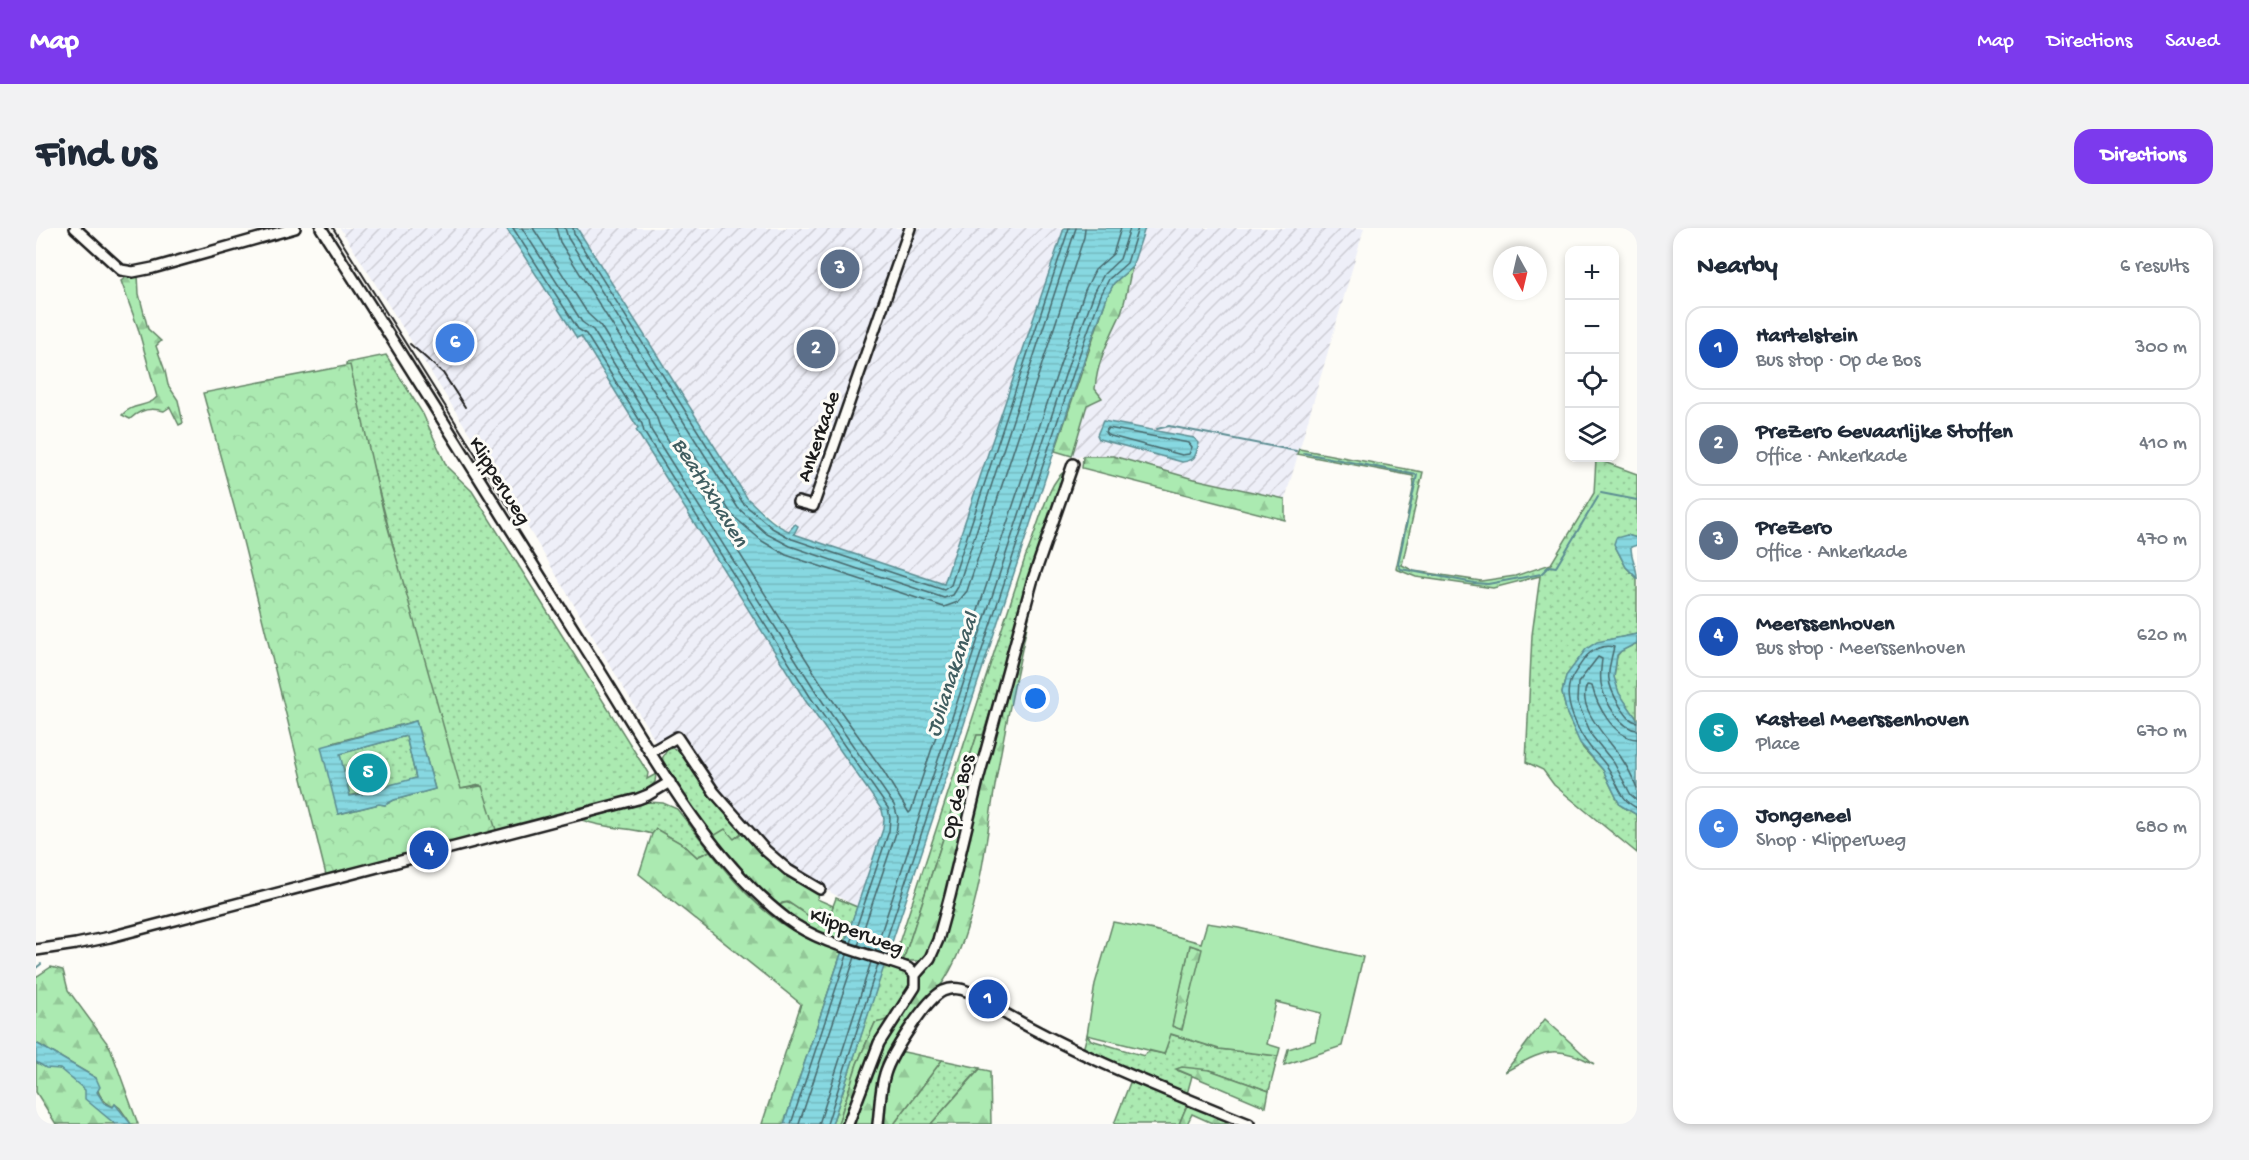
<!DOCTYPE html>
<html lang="en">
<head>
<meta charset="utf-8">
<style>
  body { margin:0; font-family:"Gochi Hand",sans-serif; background:#f2f2f3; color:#1f2937 }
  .controls { position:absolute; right:18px; top:18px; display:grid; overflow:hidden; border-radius:12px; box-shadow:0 3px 9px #0003 }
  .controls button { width:54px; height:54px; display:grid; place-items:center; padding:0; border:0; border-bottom:2px solid #e0e1e3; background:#fff; color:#1f2937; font:30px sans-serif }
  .compass { position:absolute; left:1457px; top:18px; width:54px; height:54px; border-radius:50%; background:#fff; box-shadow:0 3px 9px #0003; rotate:172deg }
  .you { position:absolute; left:1000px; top:471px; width:21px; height:21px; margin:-15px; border:4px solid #fff; border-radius:50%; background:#1a73e8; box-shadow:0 0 0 9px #1a73e833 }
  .badge { display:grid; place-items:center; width:39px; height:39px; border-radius:50%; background:#7c3aed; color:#fff; font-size:20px; font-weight:700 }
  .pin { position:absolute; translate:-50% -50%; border:3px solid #fff; box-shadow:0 2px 6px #0006 }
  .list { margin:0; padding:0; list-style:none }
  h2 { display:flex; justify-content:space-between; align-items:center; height:78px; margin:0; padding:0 24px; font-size:26px }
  h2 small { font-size:20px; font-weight:400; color:#747a83 }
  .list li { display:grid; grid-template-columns:39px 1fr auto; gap:18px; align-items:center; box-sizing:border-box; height:84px; margin:0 12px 12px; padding:0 12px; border:2px solid #e0e1e3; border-radius:18px }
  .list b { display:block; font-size:22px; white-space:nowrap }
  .list p { margin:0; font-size:20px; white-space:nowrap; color:#747a83 }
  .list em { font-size:20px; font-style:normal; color:#747a83 }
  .icon { flex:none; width:33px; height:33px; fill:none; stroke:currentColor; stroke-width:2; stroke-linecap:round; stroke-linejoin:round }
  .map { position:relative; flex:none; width:1601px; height:896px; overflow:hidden; border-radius:18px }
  header { display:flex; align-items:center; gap:36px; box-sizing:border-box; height:84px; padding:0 30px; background:#7c3aed; color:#fff }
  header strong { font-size:28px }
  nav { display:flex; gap:33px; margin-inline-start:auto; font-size:21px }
  .intro { display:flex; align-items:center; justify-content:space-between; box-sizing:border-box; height:144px; padding:0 36px }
  h1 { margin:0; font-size:42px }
  .button { padding:15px 27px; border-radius:18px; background:#7c3aed; color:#fff; font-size:21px; font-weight:700 }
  main { display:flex; gap:36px; padding:0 36px }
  aside { flex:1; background:#fff; border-radius:18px; box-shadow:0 3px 9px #0003 }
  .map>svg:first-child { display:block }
  .industrial { fill:url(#industrial-furrows) }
  .grass { fill:url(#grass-dots); stroke:#648366; stroke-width:1.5 }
  .forest { fill:url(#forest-firs); stroke:#648366; stroke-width:1.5 }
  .park { fill:url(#park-crowns); stroke:#648366; stroke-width:1.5; fill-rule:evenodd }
  .pitch { fill:#abeab1; stroke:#648366; stroke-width:1.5; fill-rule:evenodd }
  .water { fill:url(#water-rules); stroke:#5c8d92; stroke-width:1.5; fill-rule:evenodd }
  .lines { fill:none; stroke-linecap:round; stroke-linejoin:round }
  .shore { stroke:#47676b; stroke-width:1.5 }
  .stream { stroke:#5c8d92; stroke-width:2 }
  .minor-casing { stroke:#1c1c1c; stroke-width:14 }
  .minor { stroke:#fdfcf7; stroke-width:9 }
  .rail { stroke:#1c1c1c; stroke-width:2 }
  .labels { text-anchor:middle; stroke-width:6; stroke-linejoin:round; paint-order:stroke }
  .street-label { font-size:21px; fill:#1c1c1c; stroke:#fdfcf7 }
  .water-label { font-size:22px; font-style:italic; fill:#415e61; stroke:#fdfcf7 }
</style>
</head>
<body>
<header>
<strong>Map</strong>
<nav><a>Map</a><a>Directions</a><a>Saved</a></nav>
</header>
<div class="intro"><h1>Find us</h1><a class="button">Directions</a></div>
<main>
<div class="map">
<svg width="1601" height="896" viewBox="0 0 1601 896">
  <defs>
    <pattern id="industrial-furrows" width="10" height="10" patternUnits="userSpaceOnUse" patternTransform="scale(1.5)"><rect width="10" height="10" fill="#eeeff8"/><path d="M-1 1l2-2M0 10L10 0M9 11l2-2" fill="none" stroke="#ccccd4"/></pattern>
    <pattern id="grass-dots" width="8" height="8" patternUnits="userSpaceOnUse" patternTransform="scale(1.5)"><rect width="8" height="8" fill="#abeab1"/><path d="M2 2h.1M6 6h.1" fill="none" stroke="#93c898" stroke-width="1.8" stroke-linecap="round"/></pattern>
    <pattern id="forest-firs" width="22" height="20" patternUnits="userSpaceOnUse" patternTransform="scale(1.5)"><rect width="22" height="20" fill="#abeab1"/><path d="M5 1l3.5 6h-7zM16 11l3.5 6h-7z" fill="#93c898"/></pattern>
    <pattern id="park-crowns" width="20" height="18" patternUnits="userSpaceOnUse" patternTransform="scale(1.5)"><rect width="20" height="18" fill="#abeab1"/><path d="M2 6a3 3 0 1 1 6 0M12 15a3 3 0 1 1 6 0" fill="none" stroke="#93c898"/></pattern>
    <pattern id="water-rules" width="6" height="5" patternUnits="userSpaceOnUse" patternTransform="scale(1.5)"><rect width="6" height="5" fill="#87d8e1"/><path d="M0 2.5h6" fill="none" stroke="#74b9c0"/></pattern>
  </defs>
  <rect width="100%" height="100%" fill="#fdfcf7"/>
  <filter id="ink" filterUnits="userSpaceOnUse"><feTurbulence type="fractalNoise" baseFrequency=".0167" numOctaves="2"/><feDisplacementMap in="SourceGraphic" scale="12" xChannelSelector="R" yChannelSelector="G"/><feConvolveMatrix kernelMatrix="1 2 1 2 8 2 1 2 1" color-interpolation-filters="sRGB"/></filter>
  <g filter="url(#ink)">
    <g class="industrial">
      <path d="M304,0H1028L909,356L758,306L759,296L753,303L749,301L711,270L680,220L630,250L769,472L846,582L848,591L847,601L821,679L754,642L642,536L626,524L476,273Z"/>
      <path d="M1109,0H1328L1249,271L1154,250L1077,228H1036L1019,223L1050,127L1096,39Z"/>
    </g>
    <g class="grass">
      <path d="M350,127L387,186L411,239L436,263L612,545L611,551L620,546L619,554L609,565L458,606L444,557L420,562L310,135Z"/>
      <path d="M1263,221L1387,244L1366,337L1378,343L1445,353L1479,348L1515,336L1558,265L1560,231L1601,246V310L1591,307L1579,318L1590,339L1601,350V406L1572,412L1537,439L1530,448L1526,465L1531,486L1547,520L1567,542L1584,577L1601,587V625L1518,557L1507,542L1490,534L1496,407L1504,348L1457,360L1380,349L1360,341L1378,257L1377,248L1261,226Z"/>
      <path d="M1030,243L947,507H941L867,733L858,730L990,327C1000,308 1012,250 1030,243Z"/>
      <path d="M1601,415V491L1583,466L1578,450L1581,428L1585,423Z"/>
      <path d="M370,508L380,550L345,563L339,561L314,568L303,526Z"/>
      <path d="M636,520L645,523L708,603L698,611L676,609L659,585L626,531L631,522Z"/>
      <path d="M612,574L627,575L641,581L674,623L661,629L648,617L621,602L616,606C593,599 569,601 546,592Z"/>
      <path d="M800,670L821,679L809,714L769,698L742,679C750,671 755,676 762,681L797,678Z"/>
      <path d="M848,737L874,745V754L869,766L852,793L839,795L821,836L802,896H796Z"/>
      <path d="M1134,806L1183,821L1242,828L1233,863L1174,842H1141L1156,848L1151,866L1047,822L1051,807L1055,812L1108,828L1113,823L1128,826Z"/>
      <path d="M906,832L944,840L895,896H858Z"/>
      <path d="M1095,852L1152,875L1143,896H1078Z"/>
    </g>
    <g class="forest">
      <path d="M1096,39C1092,56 1090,74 1083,90C1072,113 1061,135 1059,161L1066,170L1051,177L1036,228L1019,223L1071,69L1078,55Z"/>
      <path d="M102,47L103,66L112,101L125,113L120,118L129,143L132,157L142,172L147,195L143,197L134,179L128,183C115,179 103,182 94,191L86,187C96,175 112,180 121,169L102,100L85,53L91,48Z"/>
      <path d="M1047,228H1077L1154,250L1249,271V292L1046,240Z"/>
      <path d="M998,366C986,422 973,478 963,535C953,587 949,640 934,691C927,714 919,738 905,757C883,785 849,815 842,851C839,865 839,881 839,896H802L821,836L839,795C858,792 874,779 882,761C885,754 883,741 883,733H867L941,507H947L980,422Z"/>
      <path d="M620,601L648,617L661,629L674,623C692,647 725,684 751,699C768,710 787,716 806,723L748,896H726L765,776L603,646L616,606Z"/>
      <path d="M689,601L698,611L708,603L784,665L781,671L797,678L792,695L776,690L752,674L746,675L742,679L704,642L676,609Z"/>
      <path d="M1154,717L1167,721L1146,802L1135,799Z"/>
      <path d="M15,739L27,742L32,762L74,819L102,896H95L84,880L79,876L77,879C64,872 61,864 60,850L0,815V749Z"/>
      <path d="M1509,791L1558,836C1519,815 1506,823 1469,844Z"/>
      <path d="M863,823L906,832L858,896H845C847,869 851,847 863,823Z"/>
      <path d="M0,834C10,840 20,838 26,842C46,856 64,878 79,896H20L0,864Z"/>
      <path d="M1146,839L1174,842L1233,863L1230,879L1140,841Z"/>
      <path d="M944,841L954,843L955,896H895Z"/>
      <path d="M1152,875L1193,892L1192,896H1178L1156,886L1151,896H1143Z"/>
    </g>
    <path class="park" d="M314,137L347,282L425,561L446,558L461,605L291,651L202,293L167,165ZM380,493L399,561L358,572L349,577L343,576L303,586L296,515Z"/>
    <path class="pitch" d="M1077,694L1118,702L1165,715L1171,695L1203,700L1327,729L1306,818L1248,837L1252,821L1279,813L1285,785L1240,774L1231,816L1244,820L1242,828L1183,821L1135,806L1128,826L1051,807L1059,756ZM1154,717L1166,721L1146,802L1136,798Z"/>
    <g class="water">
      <path d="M470,0H541L711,270C724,282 737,297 753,303L759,296L762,298L758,306L908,356L1028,0H1109L1096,39L1078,55L1071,69L1050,127L796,896H748L847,601L848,591L846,582L769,472L600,202L602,200L545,108L541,110Z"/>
      <path d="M1067,193L1158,210L1163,215C1159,228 1161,232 1146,234L1063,211L1061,207Z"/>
      <path d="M1591,307L1601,310V317L1595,319C1595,332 1601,337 1601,350L1590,339L1578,316L1580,310Z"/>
      <path d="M1601,406V415L1585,423L1581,427L1578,449L1583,465L1601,491V587L1584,577L1567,542L1544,515L1531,486L1526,465L1530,448L1550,421L1561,414Z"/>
      <path d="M380,493L399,561L358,572L349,577L343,576L302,586L285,519ZM370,508L380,550L354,557C349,563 324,566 314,568L304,526Z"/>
      <path d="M0,815L60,850L64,859L61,864L68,875L77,879L79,876L95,896H79L49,871V862L24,841L10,840L0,834Z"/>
    </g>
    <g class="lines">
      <g class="shore">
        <path d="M477,0L542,101L550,106L606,196L608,204L775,470L852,580L854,590L853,603L815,715"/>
        <path d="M486,0L546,94L557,102L613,192L615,202L782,467L858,577L862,590L860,605L822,718"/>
        <path d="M497,0L552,86L564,97L620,188L624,199L790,463L846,541L873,585L875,583L1049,62L1059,42L1077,26L1085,0"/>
        <path d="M520,0L524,14L696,287L726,313L750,327L908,379L922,374L931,363L1048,9L1049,0"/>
        <path d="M529,0L532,10L702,280L731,306L754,318L908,370L917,367L922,359L1040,0"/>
        <path d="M537,0L538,6L707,275L736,300L756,311L908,362L915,357L1033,0"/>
        <path d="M1072,200L1153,215L1156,219L1153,226L1146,227L1071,207L1069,204Z"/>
        <path d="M1601,494C1593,493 1589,485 1584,478C1569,454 1571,446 1578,419C1568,416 1555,422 1549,430C1544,437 1537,446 1534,454C1527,473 1542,504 1554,519C1560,526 1567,532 1572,540C1582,555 1584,572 1601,580"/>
        <path d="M1601,502C1585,501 1570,475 1566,460C1563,451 1565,441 1566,431L1562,429L1542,455L1541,473L1556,508L1578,535L1595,567L1601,572"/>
        <path d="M1601,511C1578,510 1561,478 1556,458L1551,457C1539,481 1575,513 1586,531C1592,540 1597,550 1601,560"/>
        <path d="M839,723L1037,123L1059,63L1068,46L1084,31L1094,0"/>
        <path d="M846,725L1044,125L1065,67L1073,51L1091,35L1102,0"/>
        <path d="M755,896L811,727"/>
        <path d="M763,896L819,729"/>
        <path d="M783,896L835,734"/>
        <path d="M791,896L842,736"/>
      </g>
      <g class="stream">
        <path d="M1121,201L1133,198L1260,223"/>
        <path d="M1268,225L1381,247L1362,336L1365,341L1438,355L1452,356L1505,346L1513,338L1520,339L1562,269"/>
        <path d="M1565,265L1601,272"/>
        <path d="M0,740L5,736"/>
      </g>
      <defs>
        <g id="minor">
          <path d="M39,0L85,42L97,44L117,40L259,0"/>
          <path d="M285,0C377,143 466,288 557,432C611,517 670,630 751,691C783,716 834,726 872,740L879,747"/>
          <path d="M762,274L777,278L874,0"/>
          <path d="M615,524L641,509L678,564L729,622L752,642L784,661"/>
          <path d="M0,722L40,716L74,709L602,571L612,567L634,554"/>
          <path d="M812,896L843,815L879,759V747L894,730L902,712L914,668L942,552L996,354L1037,236"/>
          <path d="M842,896C844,880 844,861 849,846C854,828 890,771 907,763C916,759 925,760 933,764C1021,820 1117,857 1213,896"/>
        </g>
      </defs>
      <use href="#minor" class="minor-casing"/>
      <use href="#minor" class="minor"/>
      <g class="rail">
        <path d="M297,0L484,297"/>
        <path d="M374,116L407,145L429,179"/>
      </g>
    </g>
  </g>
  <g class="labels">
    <g class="street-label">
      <text transform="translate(781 208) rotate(-71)" y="7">Ankerkade</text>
      <text transform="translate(465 252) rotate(58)" y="7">Klipperweg</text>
      <text transform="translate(920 568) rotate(-76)" y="7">Op de Bos</text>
      <text transform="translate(821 702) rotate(21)" y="7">Klipperweg</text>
    </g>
    <g class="water-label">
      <text transform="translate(676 263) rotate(58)" y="8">Beatrixhaven</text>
      <text transform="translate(914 446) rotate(-72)" y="8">Julianakanaal</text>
    </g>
  </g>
</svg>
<div class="controls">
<button>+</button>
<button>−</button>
<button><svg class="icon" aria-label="locate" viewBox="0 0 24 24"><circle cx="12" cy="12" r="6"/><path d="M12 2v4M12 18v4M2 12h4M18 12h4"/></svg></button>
<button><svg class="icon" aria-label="layers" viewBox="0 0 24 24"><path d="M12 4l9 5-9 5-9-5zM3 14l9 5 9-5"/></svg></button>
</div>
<svg class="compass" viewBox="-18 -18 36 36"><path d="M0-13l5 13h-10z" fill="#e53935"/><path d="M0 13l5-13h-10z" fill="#747a83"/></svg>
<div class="you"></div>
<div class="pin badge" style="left:952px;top:771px;background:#1a4fb4">1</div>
<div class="pin badge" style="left:780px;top:121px;background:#5c6f8a">2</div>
<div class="pin badge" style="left:804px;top:41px;background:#5c6f8a">3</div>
<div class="pin badge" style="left:393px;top:622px;background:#1a4fb4">4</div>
<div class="pin badge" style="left:332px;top:545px;background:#0f9aa8">5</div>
<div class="pin badge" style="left:419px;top:115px;background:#3f7fe0">6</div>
</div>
<aside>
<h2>Nearby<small>6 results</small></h2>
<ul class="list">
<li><span class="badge" style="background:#1a4fb4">1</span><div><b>Hartelstein</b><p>Bus stop · Op de Bos</p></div><em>300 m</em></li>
<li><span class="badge" style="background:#5c6f8a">2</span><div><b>PreZero Gevaarlijke Stoffen</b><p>Office · Ankerkade</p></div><em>410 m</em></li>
<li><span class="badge" style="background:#5c6f8a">3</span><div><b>PreZero</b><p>Office · Ankerkade</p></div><em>470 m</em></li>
<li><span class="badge" style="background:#1a4fb4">4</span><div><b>Meerssenhoven</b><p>Bus stop · Meerssenhoven</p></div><em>620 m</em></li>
<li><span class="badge" style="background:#0f9aa8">5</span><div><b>Kasteel Meerssenhoven</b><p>Place</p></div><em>670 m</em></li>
<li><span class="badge" style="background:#3f7fe0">6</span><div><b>Jongeneel</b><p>Shop · Klipperweg</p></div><em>680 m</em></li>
</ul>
</aside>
</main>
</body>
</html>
